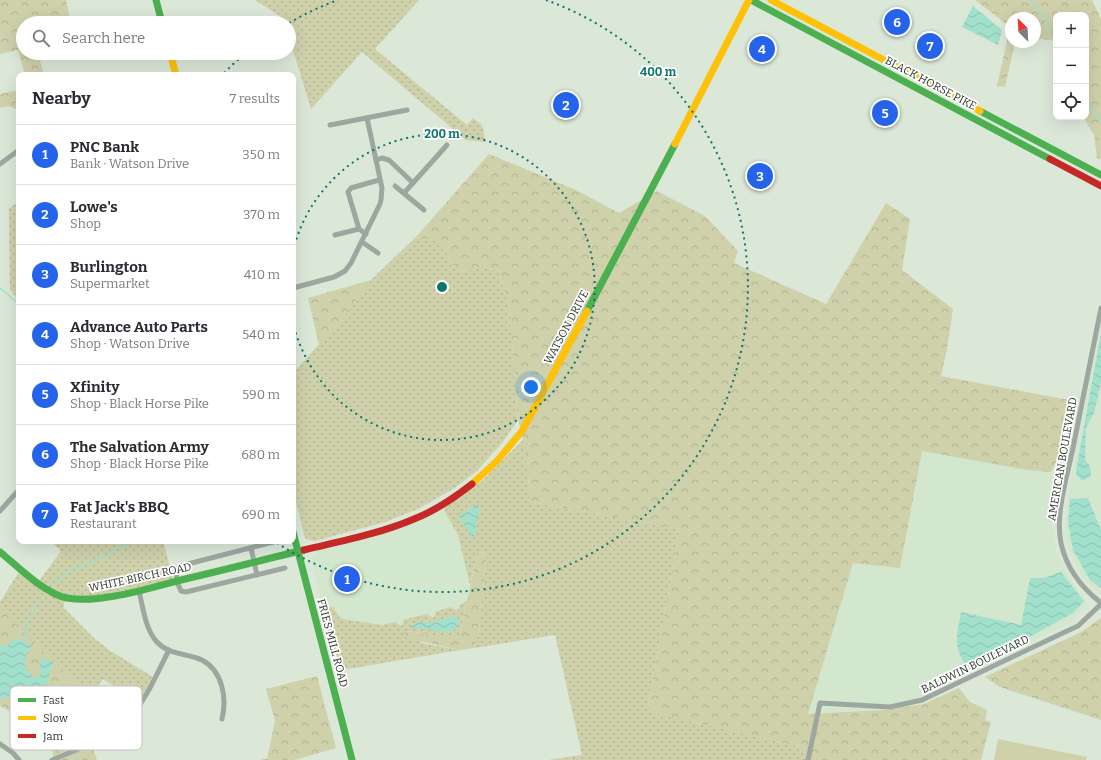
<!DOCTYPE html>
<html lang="en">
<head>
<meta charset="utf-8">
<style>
  body { margin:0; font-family:Bitter,serif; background:#f7f7f7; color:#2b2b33 }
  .controls { position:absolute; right:12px; top:12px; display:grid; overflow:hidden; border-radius:8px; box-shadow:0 4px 16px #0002 }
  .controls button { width:36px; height:36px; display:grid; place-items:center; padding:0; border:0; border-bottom:1px solid #e1e1e2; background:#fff; color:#2b2b33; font:20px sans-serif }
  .compass { position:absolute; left:1005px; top:12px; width:36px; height:36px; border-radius:50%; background:#fff; box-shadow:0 4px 16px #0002; rotate:336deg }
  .you { position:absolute; left:531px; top:387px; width:14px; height:14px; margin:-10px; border:3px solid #fff; border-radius:50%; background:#1a73e8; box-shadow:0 0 0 6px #1a73e833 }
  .badge { display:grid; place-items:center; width:26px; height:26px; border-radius:50%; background:#2563eb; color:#fff; font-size:13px; font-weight:700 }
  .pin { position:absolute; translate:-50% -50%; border:2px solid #fff; box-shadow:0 1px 4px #0006 }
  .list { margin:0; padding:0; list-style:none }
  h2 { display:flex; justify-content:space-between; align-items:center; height:52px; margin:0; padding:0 16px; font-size:17px }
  h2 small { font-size:13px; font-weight:400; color:#7c7c81 }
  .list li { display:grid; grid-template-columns:26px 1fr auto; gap:12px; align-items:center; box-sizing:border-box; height:60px; padding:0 16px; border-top:1px solid #e1e1e2 }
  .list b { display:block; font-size:15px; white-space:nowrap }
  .list p { margin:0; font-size:13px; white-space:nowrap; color:#7c7c81 }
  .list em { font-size:13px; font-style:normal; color:#7c7c81 }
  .icon { flex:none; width:22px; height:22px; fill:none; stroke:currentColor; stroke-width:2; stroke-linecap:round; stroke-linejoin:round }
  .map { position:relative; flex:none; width:1101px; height:760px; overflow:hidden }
  .search { position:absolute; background:#fff; box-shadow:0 4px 16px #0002; left:16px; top:16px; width:280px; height:44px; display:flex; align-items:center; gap:10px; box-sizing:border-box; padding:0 14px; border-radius:22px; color:#7c7c81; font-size:15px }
  .panel { position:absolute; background:#fff; box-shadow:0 4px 16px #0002; left:16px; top:72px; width:280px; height:472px; border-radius:8px }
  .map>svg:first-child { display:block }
  .built { fill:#d3e7ce }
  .grass { fill:url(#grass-dots) }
  .forest { fill:url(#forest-crowns) }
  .green { fill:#ced1aa }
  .water { fill:url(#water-waves) }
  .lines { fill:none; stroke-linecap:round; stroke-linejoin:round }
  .stream { stroke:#a1e0cc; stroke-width:1.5 }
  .street { stroke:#9da7a0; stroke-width:5 }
  .fast { stroke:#4caf50; stroke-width:7 }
  .slow { stroke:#ffc107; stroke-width:7 }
  .jam { stroke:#c62828; stroke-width:7 }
  .ring { fill:none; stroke:#0f766e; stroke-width:2; stroke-dasharray:2 4 }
  .labels { text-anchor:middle; stroke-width:3.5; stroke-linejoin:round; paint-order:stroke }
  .street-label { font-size:11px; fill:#2d362b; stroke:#fff }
  .key { fill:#fff; stroke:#c0c3bf; stroke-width:1 }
  .key-label { font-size:11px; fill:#2d362b }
  .centre { fill:#0f766e; stroke:#fff; stroke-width:2 }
  .ring-label { font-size:12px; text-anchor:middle; font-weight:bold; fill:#0f766e; stroke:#fff; stroke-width:3.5; stroke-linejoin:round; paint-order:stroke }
</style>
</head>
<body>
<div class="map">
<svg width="1101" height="760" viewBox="0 0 1101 760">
  <defs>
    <pattern id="grass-dots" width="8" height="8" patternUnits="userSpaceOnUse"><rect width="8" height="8" fill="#ced1aa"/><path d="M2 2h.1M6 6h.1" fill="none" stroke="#b1b492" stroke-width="1.8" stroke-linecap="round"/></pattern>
    <pattern id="forest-crowns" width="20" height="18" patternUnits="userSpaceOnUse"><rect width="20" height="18" fill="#ced1aa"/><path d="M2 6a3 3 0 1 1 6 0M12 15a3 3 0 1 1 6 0" fill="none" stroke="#b1b492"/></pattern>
    <pattern id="water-waves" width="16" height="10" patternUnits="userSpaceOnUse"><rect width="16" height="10" fill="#a1e0cc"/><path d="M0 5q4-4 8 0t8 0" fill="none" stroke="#8bc1af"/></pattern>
  </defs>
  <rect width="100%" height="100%" fill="#dbe8d8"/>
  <g class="built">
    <path d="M1101,321V594L1085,581L1069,551L1065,530L1067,499Z"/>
    <path d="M922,451L1027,470L1051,472L1059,475L1051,521L1056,550L1070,580L1085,598L1086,605L1070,623L923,693L924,704L885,710L808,714L853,562L900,568Z"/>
    <path d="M445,507V512L458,535L470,585L467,601L457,611L436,613L433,618L404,622L401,626L395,622L382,625L343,619L337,613L324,611L323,615V606L312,562V557L318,550Z"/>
  </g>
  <g class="grass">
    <path d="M255,0H419L375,49L467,125L473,118L482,125L486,142L466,140L362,52L311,109L289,37V23H285L283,18Z"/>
    <path d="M19,201V302L10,289L9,209Z"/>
    <path d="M416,237L440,242L458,273L482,266L498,271L509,305L518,420L502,443L477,471L453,489L418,509L385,522L326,538L315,541L309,540L305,538L293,490V373L348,312L371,280Z"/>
    <path d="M524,439L531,502L680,529L647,711L805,748L802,760H548L582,755L555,635L474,648L479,632L486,560L484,553L480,551L477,554L470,585L458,535L445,512V507L482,481Z"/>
    <path d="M51,541H163L174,582L98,600L66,599L63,607L95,639L109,650L153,677L139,702L103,679L91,699L0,608V602L20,570L37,584L61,551Z"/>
    <path d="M467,601L460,635L446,637L407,631L422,643L460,650L342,670L339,659L331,648L323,615C325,610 327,607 333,607L339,616L343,619L382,625L395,622L401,626L404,622L402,620L427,614L433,618L436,613L434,612L451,607L457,611L460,607L458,606Z"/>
  </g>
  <g class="forest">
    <path d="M0,0H66L71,23H23V53H38L44,75H25L18,50L0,54Z"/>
    <path d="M975,0H1092L1101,19V160L1097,158L1094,135L1083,117H1086V15H1056V41L1035,38V18H1011V42H1015L1005,87L997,86L1010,27Z"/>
    <path d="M19,90V110L8,106L0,108V94Z"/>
    <path d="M489,154L576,190L619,213L657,191L705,216L738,251L734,263L826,304L886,203L910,219L902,270L953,309L947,349L941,376L1069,400L1056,462L1051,472L1027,470L922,451L900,568L853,563L808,714L885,710L924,704L959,688L970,702L987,710L985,720L991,722L981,760H802L805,748L647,711L680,529L531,502L524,442L518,420L509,305L498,271L482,266L458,273L440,242L416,237Z"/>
    <path d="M371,280L348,312L319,345L308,298Z"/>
    <path d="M480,551L484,554L486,560L479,632L474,648L460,650L406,638L404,634L407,631L446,637L460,635L477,554Z"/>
    <path d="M0,608L91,699L76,715C83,730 92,744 97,760H61L53,756L52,737L0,706Z"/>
    <path d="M1101,618V720L1000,687L985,677L1081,632Z"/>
    <path d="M317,676L336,748L295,760H259L267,759L275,721L266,689Z"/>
  </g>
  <path class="green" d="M998,739L1087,757L1086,760H994Z"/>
  <g class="water">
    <path d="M973,6L1002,30L998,45L962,27Z"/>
    <path d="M1101,333V383L1094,413L1086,428L1085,460L1090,466L1091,476L1083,481L1077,476L1076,471Z"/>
    <path d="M1088,498L1101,530V588L1090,580L1073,550L1068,523L1070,499Z"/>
    <path d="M477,505L479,506V512L474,536L472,538L459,516Z"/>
    <path d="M1061,572L1084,601L1073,613L1026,639L967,667C952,645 957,637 961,612L1021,625L1030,578H1043Z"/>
    <path d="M454,616L457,617L459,624C455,636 437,630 427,629C421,628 416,628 410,627L415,623L434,622Z"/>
    <path d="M12,639H20L32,646C23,657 23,670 35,678L40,675V659L50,660L53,663L52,666L45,689C37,694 33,689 26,690C17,690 9,699 0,699V645C7,647 9,646 12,639Z"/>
  </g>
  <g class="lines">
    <g class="stream">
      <path d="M1031,0L1056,34"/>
      <path d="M1086,66L1087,70L1086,75"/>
      <path d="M1086,100L1101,122"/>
      <path d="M0,288L19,304"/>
      <path d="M52,585L68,571L105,557L117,548L136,541"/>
      <path d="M23,642L28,620L40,599"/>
      <path d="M43,688C58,698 71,743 77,760"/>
    </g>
    <g class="street">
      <path d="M330,125L407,110"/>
      <path d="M376,160L382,158L389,160L413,183"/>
      <path d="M0,164L19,150"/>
      <path d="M395,186L424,210"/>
      <path d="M404,193L447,145"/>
      <path d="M366,234L359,229L348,192L351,188L379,180"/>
      <path d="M335,235L359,229"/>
      <path d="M362,242L378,253"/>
      <path d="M293,288L334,277L345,271L351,263L380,204L381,200L382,188L367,118"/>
      <path d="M1101,308C1092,355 1082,401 1073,448C1067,477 1055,514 1061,543C1066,567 1082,588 1101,603"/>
      <path d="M0,511L17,492"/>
      <path d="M277,541L180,566L176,571L177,582L181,591L186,592L285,568"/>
      <path d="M251,548L257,575"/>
      <path d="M139,591C143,607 145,629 157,642C169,655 187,653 202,660C223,671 227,699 222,719"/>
      <path d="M0,744L13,753L19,760"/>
      <path d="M52,760C82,748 118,734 138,707C151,690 159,669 169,650"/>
      <path d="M808,760L820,703L890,707L922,700L1067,631L1078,626L1101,604"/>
    </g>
    <g class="fast">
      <path d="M156,0L162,23"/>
      <path d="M751,0L1050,159"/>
      <path d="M980,111L1101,175"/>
      <path d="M587,311L675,144"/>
      <path d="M293,532L352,760"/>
      <path d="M0,552C17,566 45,594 67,598C97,604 147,589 177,581C220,571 262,560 304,550"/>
    </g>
    <g class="slow">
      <path d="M771,0L980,111"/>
      <path d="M170,53L176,75"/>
      <path d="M675,144L749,0"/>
      <path d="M472,484L497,461L522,431L587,311"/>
    </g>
    <g class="jam">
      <path d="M1050,159L1101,186"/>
      <path d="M304,550C341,541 379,534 414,519C435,511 454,498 472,484"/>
    </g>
  </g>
  <g class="ring">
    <path d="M293 251A153 153 0 1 1 293 323"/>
    <path d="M224 73A305 305 0 0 1 246 53M289 23A305 305 0 0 1 338 0M546 0A305 305 0 1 1 274 541"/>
  </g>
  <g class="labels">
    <g class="street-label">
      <text transform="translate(931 83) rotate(28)" y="4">BLACK HORSE PIKE</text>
      <text transform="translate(566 327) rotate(-62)" y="4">WATSON DRIVE</text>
      <text transform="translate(1062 459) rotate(-80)" y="4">AMERICAN BOULEVARD</text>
      <text transform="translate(140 577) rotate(-12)" y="4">WHITE BIRCH ROAD</text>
      <text transform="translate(333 643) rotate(75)" y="4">FRIES MILL ROAD</text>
      <text transform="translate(975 664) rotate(-26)" y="4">BALDWIN BOULEVARD</text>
    </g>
  </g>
  <rect x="10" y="686" width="132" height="64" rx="6" class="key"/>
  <rect x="18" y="698" width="18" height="4" fill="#4caf50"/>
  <rect x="18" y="716" width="18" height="4" fill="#ffc107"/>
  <rect x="18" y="734" width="18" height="4" fill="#c62828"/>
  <g class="key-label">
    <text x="43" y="704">Fast</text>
    <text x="43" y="722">Slow</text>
    <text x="43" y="740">Jam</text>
  </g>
  <circle cx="442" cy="287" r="6" class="centre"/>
  <g class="ring-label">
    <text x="658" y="76">400 m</text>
    <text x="442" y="138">200 m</text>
  </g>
</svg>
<div class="controls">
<button>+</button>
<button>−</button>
<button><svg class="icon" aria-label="locate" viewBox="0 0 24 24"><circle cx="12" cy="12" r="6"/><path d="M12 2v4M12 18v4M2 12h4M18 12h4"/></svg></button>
</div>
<svg class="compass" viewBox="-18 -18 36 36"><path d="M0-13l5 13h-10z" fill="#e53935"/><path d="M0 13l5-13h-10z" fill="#7c7c81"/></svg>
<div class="you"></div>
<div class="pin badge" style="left:347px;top:579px">1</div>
<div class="pin badge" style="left:566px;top:105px">2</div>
<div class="pin badge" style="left:760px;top:176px">3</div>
<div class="pin badge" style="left:762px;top:49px">4</div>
<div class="pin badge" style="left:885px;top:113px">5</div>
<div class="pin badge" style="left:897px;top:22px">6</div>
<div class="pin badge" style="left:930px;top:46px">7</div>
<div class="search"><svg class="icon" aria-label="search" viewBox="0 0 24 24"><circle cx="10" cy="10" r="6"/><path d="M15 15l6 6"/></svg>Search here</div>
<section class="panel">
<h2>Nearby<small>7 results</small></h2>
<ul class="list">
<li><span class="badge">1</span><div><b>PNC Bank</b><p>Bank · Watson Drive</p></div><em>350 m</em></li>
<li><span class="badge">2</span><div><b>Lowe's</b><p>Shop</p></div><em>370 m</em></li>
<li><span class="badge">3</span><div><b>Burlington</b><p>Supermarket</p></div><em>410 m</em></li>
<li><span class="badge">4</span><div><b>Advance Auto Parts</b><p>Shop · Watson Drive</p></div><em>540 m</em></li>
<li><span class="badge">5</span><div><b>Xfinity</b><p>Shop · Black Horse Pike</p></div><em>590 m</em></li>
<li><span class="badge">6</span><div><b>The Salvation Army</b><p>Shop · Black Horse Pike</p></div><em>680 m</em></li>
<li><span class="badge">7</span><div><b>Fat Jack's BBQ</b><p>Restaurant</p></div><em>690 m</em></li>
</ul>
</section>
</div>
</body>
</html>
